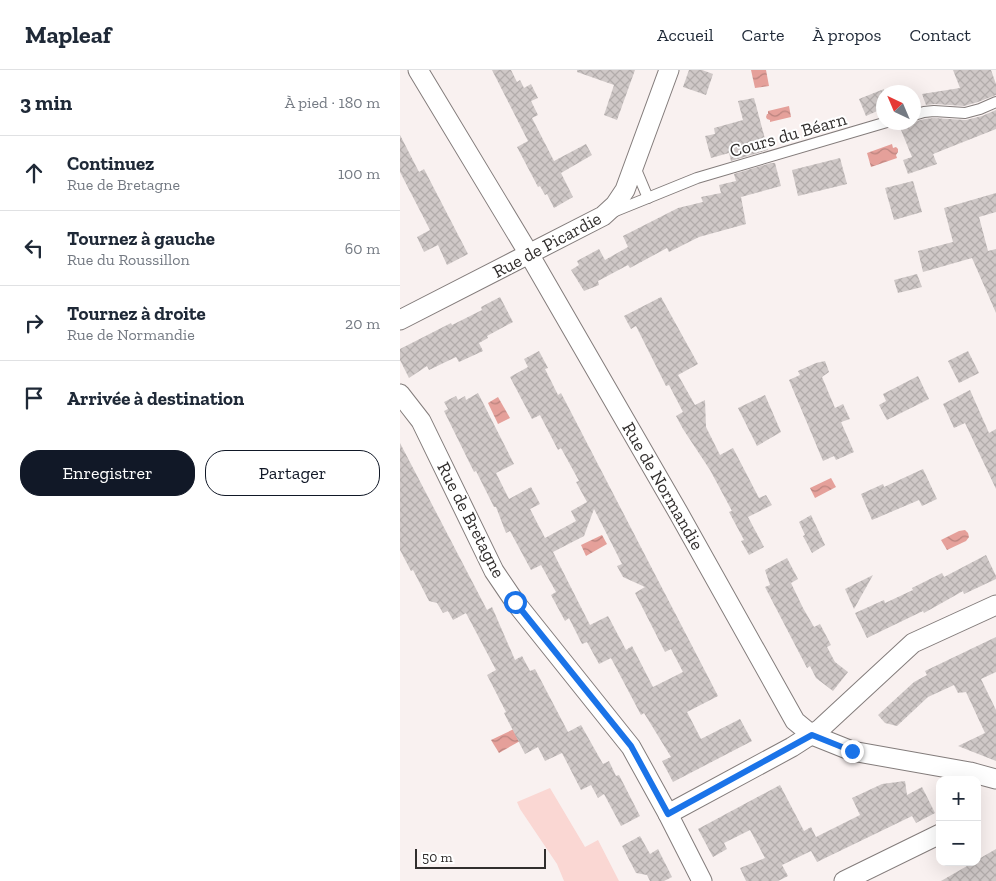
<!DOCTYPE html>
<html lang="fr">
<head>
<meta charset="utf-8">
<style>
  body { margin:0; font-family:"Zilla Slab",serif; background:#f6f6f7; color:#1f2937 }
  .controls { position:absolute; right:15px; bottom:15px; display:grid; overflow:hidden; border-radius:10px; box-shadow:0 5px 20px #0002 }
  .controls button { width:45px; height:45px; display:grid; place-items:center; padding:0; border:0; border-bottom:1px solid #e0e1e3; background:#fff; color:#1f2937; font:25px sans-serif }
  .compass { position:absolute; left:476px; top:15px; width:45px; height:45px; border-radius:50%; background:#fff; box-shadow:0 5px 20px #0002; rotate:316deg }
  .scale { position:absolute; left:15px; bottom:12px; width:131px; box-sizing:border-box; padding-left:5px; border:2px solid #312e2d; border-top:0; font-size:14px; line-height:18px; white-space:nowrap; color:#312e2d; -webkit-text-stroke:4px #fff; paint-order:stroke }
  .stop { position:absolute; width:15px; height:15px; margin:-11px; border:4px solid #1a73e8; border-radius:50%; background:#fff }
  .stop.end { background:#1a73e8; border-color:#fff; box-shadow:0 1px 5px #0008 }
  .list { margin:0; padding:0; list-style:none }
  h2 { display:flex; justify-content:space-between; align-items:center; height:65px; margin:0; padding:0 20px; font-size:21px }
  h2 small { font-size:16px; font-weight:400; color:#747a83 }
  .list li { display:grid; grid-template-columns:32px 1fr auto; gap:15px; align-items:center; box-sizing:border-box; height:75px; padding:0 20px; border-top:1px solid #e0e1e3 }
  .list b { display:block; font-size:19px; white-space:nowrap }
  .list p { margin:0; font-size:16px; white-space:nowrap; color:#747a83 }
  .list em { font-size:16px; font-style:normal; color:#747a83 }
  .actions { display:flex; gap:10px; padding:15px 20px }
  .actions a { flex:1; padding:11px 0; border:1px solid #111827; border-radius:20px; text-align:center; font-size:18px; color:#111827 }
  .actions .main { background:#111827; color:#fff }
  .icon { flex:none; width:28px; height:28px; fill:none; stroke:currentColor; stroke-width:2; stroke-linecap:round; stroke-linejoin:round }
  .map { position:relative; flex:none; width:596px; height:811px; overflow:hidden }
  header { display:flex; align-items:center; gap:30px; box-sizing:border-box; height:70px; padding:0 25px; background:#fff; border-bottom:1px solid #e0e1e3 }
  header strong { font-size:24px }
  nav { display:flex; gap:28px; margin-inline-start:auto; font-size:18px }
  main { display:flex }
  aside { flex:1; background:#fff }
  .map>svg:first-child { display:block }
  .green { fill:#fad7d3 }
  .water { fill:url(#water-waves) }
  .building { fill:url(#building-cross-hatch); fill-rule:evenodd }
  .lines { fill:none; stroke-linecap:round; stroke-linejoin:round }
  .service-casing { stroke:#837c7b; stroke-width:12 }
  .minor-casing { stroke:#837c7b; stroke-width:21 }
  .service { stroke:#fff; stroke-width:10 }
  .minor { stroke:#fff; stroke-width:19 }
  .route { stroke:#1a73e8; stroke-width:6 }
  .labels { text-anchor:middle; stroke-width:4; stroke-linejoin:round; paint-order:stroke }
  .street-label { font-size:18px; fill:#312e2d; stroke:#fff }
</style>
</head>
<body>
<header>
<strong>Mapleaf</strong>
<nav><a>Accueil</a><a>Carte</a><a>À propos</a><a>Contact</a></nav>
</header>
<main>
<aside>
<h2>3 min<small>À pied · 180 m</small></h2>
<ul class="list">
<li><svg class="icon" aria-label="ahead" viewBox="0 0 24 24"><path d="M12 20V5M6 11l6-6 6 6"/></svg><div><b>Continuez</b><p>Rue de Bretagne</p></div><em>100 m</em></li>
<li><svg class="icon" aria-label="left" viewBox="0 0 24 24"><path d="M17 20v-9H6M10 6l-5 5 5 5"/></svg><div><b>Tournez à gauche</b><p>Rue du Roussillon</p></div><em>60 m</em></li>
<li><svg class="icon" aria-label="right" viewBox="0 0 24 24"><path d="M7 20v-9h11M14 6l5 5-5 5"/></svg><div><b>Tournez à droite</b><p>Rue de Normandie</p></div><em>20 m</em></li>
<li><svg class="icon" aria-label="arrive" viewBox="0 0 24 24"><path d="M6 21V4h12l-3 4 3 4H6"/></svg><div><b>Arrivée à destination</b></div></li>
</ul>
<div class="actions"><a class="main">Enregistrer</a><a>Partager</a></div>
</aside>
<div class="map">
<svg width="596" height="811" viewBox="0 0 596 811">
  <defs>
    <pattern id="water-waves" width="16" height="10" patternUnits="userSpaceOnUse" patternTransform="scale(1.25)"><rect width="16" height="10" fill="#e5a09a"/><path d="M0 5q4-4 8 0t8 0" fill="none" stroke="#ba837e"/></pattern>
    <pattern id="building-cross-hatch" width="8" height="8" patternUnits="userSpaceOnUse" patternTransform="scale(1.25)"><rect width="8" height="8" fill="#cfc8c7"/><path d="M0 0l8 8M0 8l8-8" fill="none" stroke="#b2acab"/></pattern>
  </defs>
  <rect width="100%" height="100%" fill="#f9f1f0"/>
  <path class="green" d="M150,718L185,777L198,770L219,811H164L157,794L120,739L117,732Z"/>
  <g class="water">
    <path d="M351,0H366L369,16L355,18Z"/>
    <path d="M389,36L391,47L370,52V50L367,49L366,47L367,44H368V41Z"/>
    <path d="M492,74L493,78L496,77L498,79V82L496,85L497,88L471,97L467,83Z"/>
    <path d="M98,327L110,348L98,354L88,333Z"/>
    <path d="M431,408L436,417L415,428L410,418Z"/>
    <path d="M565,460L568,463L569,467L566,471L547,480L541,470L559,461Z"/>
    <path d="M202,465L207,474L186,486L181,475Z"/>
    <path d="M114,659L120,671L99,683L91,670Z"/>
  </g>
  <g class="building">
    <path d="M92,0H111L117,12L120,10L124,18L131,14L138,28L131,31L138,45L132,48L154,91L186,74L192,85L161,103L173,127L154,138L147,124L145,125L140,116L138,117L117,77L128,71Z"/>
    <path d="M177,0H235L217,50L204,45L214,15L177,2Z"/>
    <path d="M289,0H302L313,4L306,25L283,17Z"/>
    <path d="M553,0H591L596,14V25L578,32L564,36L534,34L526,35L522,24L560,18Z"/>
    <path d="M484,19V38L466,46L459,29Z"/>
    <path d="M354,28L368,80L331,91L329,83L311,88L305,66L315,64L314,58L343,50L338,31Z"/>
    <path d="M596,40V59L533,84L537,94L508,104L503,90L512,87L499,55L525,49L534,48L566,50L582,46Z"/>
    <path d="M0,65L19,102L24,99L68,184L47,195L38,175L24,182L17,167L30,160L0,102Z"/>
    <path d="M440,88L447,114L398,126L392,100Z"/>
    <path d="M371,93H375L381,116L341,127L346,154L299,167L269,182L267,178L230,198L228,195L198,211L199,215L184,221L171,200L179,195L177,191L199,179L205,190L228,177L223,166L278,138L303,132L301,127L321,123L319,115L336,111L334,104Z"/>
    <path d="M513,111L522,142L494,150L485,118Z"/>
    <path d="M596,123V142L579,147L588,181L596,179V243L572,188L523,202L518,181L553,172L544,138Z"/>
    <path d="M517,204L522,217L498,223L494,210Z"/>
    <path d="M100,227L113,252L87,266L88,268L79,273L83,281L59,292L56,287L29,300L27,296L9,308L0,290V279L51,253L52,255L82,240L81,237Z"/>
    <path d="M261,227L298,294L278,305L295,335L305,330L306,357L320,385L333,378L359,428L366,425L372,435L348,447L364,477L349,485L341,471L344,470L329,442L332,441L310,400L283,359L276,346L283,342L269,315L266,316L236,256L231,259L224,246Z"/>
    <path d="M139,281L148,298L145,299L158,325L161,323L174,348L318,626L287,642L301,669L340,649L352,671L273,712L262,691L271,687L244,643L241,645L211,588L199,594L187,572L182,574L169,548L165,551L151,525L156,522L141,495L131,500L110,461L106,463L96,437H94L76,401L74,402L44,341L48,339L44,332L56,326L58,330L65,326L66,330L78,323L114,394L96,403L109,429L131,417L140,434L130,439L145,468L176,451L171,441L187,432L176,412L179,411L161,378L158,380L140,345L132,349L110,307L128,297L124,289ZM194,439L222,494L217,496L223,507L245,517L235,523L265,582L271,579L283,602L253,617L232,576L226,580L208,546L190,555L153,482L184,466Z"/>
    <path d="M568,281L579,303L559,313L548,291Z"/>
    <path d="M425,291L429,302L422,307L435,338L443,334L450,349L441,352L454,382L436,390L434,386L423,391L389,310L400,305L398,301L416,293Z"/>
    <path d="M518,306L529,329L487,350L479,335L486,331L483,324Z"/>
    <path d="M570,320L589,363L596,359V419L565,353L554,358L543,334Z"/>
    <path d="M365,325L381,362L357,376L338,338Z"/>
    <path d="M0,373L87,540L92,537L115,590L122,586L130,601L135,599L168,662L181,655L203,694L209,691L216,706L219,705L240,746L221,756L204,724L198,728L191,715L181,720L162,683L145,691L138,677L125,684L104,643L106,642L87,605L96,600L66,543L53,550L48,541L43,543L37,533L29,531L13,500L11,501L0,480Z"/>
    <path d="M523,399L537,429L522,436L519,430L472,450L461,424L483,414L484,417Z"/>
    <path d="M411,445L425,475L412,483L403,466L405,465L399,452Z"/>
    <path d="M586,485L596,506V509L564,524L563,521L524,543L523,541L467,568L455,543L484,530L485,533L513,520L512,518L542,503L544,507Z"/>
    <path d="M387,488L398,509L391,513L403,538L414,557L420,554L431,575L427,577L435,592L448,602L433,621L416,608L410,596L407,598L365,517L370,515L365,500Z"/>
    <path d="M473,505L454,539L445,519Z"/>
    <path d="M596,567V602L581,609L596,640V691L558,676L585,663L566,622L558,623L554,615L528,627L497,656L485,653L478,645L514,612L527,605L525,601Z"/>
    <path d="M505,711L507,725L522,717L535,743L516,753L512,746L508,748L417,792L411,781L382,795L388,806L378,811H346L340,798L365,788L350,760L324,773L327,779L313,787L298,759L380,715L404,761L411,757L416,767L460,745L452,728L482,714Z"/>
    <path d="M240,766L250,784L258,779L272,807L264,811H250L247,805L236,803L222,776Z"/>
    <path d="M596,779V811H541L574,792H577V790Z"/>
  </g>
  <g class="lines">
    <defs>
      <g id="service">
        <path d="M514,45L524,42L534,41L565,43L580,39L596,32"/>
        <path d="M235,97L248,128"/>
        <path d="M213,142L297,108L487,52"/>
      </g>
      <g id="minor">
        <path d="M18,0L129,184L278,442L395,651L412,665L452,681L570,702L596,709"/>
        <path d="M0,250L203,146L215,135L225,120L269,0"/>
        <path d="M0,324L21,351L94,501L115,532L231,677L268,744L302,811"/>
        <path d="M268,744L392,677L420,659L513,573L596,535"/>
        <path d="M444,811L540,764"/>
      </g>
    </defs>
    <use href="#service" class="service-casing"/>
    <use href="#minor" class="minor-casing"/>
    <use href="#service" class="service"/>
    <use href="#minor" class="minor"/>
  </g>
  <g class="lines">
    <path class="route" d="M115,532L231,676L268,744L412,665L452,681"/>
  </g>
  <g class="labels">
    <g class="street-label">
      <text transform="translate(388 65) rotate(-16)" y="6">Cours du Béarn</text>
      <text transform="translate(147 175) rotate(-28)" y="6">Rue de Picardie</text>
      <text transform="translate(263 416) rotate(60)" y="6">Rue de Normandie</text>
      <text transform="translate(71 450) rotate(63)" y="6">Rue de Bretagne</text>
    </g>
  </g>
</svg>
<div class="controls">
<button>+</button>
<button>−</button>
</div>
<svg class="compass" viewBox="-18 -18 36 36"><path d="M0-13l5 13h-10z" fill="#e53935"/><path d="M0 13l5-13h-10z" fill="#747a83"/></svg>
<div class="scale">50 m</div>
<div class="stop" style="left:115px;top:532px"></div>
<div class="stop end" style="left:452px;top:681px"></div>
</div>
</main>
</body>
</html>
